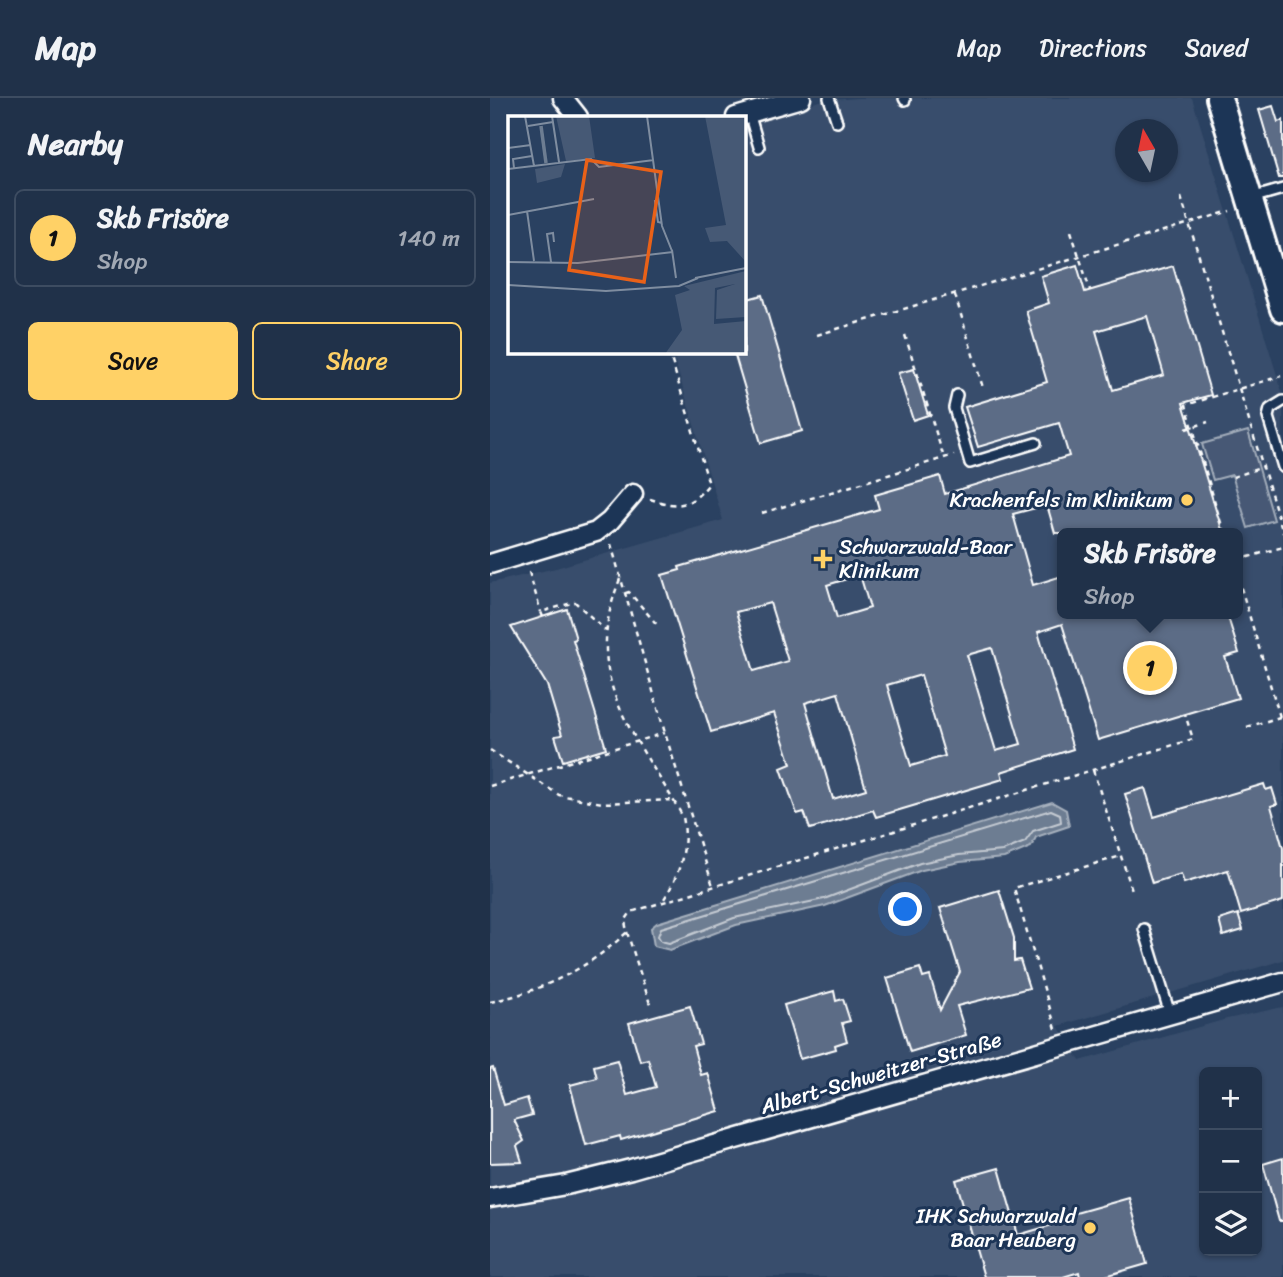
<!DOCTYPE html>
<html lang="en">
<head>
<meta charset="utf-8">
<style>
  body { margin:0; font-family:Sriracha,sans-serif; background:#283950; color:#f1f3f6 }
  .controls { position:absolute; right:21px; bottom:21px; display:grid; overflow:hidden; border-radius:10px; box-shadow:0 2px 5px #0004 }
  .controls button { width:63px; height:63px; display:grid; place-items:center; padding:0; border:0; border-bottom:2px solid #3d4c61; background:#203149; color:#f1f3f6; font:35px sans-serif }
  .compass { position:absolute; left:625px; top:21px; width:63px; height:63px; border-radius:50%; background:#203149; box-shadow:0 2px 5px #0004; rotate:351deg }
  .you { position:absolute; left:416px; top:812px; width:24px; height:24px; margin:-18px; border:5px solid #fff; border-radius:50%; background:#1a73e8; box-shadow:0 0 0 10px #1a73e833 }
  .badge { display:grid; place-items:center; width:46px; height:46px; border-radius:50%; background:#ffd166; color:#111; font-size:23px; font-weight:700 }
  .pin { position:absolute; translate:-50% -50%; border:4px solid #fff; box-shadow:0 2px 7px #0006 }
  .popup { position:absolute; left:567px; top:430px; width:186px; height:91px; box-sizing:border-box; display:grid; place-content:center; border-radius:10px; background:#203149; filter:drop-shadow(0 2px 5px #0005); font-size:23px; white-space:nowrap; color:#a2a9b4 }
  .popup b { font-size:26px; color:#f1f3f6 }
  .popup::after { content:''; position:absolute; left:50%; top:100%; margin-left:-14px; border:14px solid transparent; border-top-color:#203149 }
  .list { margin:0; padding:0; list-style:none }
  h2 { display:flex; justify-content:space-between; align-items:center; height:91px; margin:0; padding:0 28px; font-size:30px }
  h2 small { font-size:23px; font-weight:400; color:#a2a9b4 }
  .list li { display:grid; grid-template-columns:46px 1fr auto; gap:21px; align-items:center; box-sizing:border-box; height:98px; margin:0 14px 14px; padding:0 14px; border:2px solid #3d4c61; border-radius:10px }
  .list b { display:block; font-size:26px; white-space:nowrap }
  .list p { margin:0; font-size:23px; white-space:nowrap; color:#a2a9b4 }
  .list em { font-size:23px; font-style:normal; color:#a2a9b4 }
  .actions { display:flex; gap:14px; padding:21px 28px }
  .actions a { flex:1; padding:16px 0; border:2px solid #ffd166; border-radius:10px; text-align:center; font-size:24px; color:#ffd166 }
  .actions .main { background:#ffd166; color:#111 }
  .icon { flex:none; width:38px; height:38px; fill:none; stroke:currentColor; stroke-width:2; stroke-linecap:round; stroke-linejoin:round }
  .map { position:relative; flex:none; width:793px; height:1179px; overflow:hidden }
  header { display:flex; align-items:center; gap:42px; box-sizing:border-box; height:98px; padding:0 35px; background:#203149; border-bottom:2px solid #3d4c61 }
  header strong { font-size:33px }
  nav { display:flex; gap:38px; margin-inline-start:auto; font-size:24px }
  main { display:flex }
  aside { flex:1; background:#203149 }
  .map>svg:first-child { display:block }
  .built { fill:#394e6c; fill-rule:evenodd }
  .green { fill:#465975; stroke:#a2acba; stroke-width:2 }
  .water { fill:#6d7d92; stroke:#a7b1be; stroke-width:2 }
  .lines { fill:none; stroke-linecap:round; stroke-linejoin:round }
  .shore { stroke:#c5cbd3; stroke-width:2 }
  .building { fill:#5b6c86; stroke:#fff; stroke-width:2; fill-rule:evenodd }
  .lane-casing { stroke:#fff; stroke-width:14 }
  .street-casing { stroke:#fff; stroke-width:23 }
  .secondary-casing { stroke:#fff; stroke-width:30 }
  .path { stroke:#fff; stroke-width:2.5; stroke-dasharray:5 5; stroke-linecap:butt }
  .lane { stroke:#1d3557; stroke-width:9 }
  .street { stroke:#1d3557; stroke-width:18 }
  .secondary { stroke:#1d3557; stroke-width:24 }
  .poi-dot { fill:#ffd166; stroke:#1d3557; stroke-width:2.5 }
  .labels { text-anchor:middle; stroke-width:6; stroke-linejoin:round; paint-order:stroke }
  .poi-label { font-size:21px; fill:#fff; stroke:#1d3557; text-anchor:end }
  .street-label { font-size:21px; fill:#fff; stroke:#1d3557 }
  .inset-river { fill:none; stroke:#6d7d92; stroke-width:3.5 }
  .inset-road { fill:none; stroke:#7f8da0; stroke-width:2 }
  .view { fill:#e96118; fill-opacity:0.15; stroke:#e96118; stroke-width:3.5 }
  .inset-edge { fill:none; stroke:#fff; stroke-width:3.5 }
</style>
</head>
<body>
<header>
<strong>Map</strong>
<nav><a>Map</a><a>Directions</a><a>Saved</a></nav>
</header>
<main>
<aside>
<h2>Nearby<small></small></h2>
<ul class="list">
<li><span class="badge">1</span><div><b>Skb Frisöre</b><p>Shop</p></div><em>140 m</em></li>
</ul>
<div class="actions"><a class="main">Save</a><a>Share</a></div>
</aside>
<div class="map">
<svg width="793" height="1179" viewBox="0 0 793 1179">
  <rect width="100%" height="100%" fill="#2a4161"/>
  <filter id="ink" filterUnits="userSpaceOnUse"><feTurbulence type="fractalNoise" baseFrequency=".0143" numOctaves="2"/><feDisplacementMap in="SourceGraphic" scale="14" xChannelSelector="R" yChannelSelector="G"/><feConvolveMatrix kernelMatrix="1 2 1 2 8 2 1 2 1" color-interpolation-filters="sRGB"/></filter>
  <g filter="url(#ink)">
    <path class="built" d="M368,0H702L793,297V862L568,928L590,963L737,921L793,909V1179H0V485L66,470L233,422L182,254H254V29L329,3ZM636,32H678V74H636ZM572,435H748V516H572ZM714,974H767V1153H714Z"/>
    <path class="green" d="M758,333L784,422L758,430L742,377L723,382L712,346Z"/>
    <path class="water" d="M562,704L576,712L579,728L546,739L541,749L514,760L470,764L432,772L335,808L246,827L180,852L164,848L161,830L167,825Z"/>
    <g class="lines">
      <path class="shore" d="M561,712L570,716L571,724L543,733L535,744L513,753L469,757L430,765L334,801L244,820L179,845L171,843L168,838L171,830Z"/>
    </g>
    <g class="building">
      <path d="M783,8L788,24L793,22V80H789L769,12Z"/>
      <path d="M587,167L595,194L683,168L721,297L693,305L733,435H565L557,407L523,416L543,487L572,478V516H737L749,555L735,559L748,600L608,642L572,526L548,534L583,651L511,674L513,681L386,719L383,712L320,731L314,714L307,716L291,670L301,666L284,615L221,634L172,477L190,472L189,469L389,411L385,397L450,378L455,396L579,358L569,325L488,349L475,309L557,284L536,213L559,205L551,178ZM657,218L674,277L623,292L606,233ZM370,477L380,510L347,520L337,487ZM280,505L298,563L264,573L246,514ZM502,550L531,646L506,653L477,557ZM431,577L455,658L421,668L397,587ZM348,595L376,691L343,701L315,605Z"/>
      <path d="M272,197L312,333L271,345L244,254H254V202Z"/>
      <path d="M424,271L438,317L423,322L408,275Z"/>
      <path d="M77,511L86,541L83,542L116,650L73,663L65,638L72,637L57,587L21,529Z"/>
      <path d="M774,686L776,692L782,690L787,706L781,708L793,750V803L751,816L738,772L694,785L691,776L662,785L635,696L655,690L664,719Z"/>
      <path d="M509,792L524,840V863L530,862L539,890L467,908L476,937L420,954L397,880L430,870L433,880L440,878L450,912L470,874L450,810Z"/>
      <path d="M748,816L753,832L733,838L729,822Z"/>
      <path d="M344,893L346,903L353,901L360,923L352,925L357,943L345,947L346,951L310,961L294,907Z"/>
      <path d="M200,908L211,946L203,948L211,977L218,975L229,1013L131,1042L130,1038L96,1047L80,987L107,980L104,968L127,962L137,997L166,989L158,961L150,963L139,925Z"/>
      <path d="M3,970L14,1007L37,1000L42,1017L24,1022L34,1043L27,1048L32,1064L0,1065V971Z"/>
      <path d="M793,1060V1123H789L773,1066Z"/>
      <path d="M509,1070L528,1137L576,1123L575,1118L639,1100L657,1166L612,1179H590L589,1174L573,1179H494L466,1082Z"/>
    </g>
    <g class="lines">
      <defs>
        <g id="lane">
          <path d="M339,0L347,24"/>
          <path d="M414,0L415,2"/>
          <path d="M259,15L269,49"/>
          <path d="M761,100L793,91"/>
          <path d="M467,297L464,310L480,365L546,345"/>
          <path d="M793,303L780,311L778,319L793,369"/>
          <path d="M654,831L680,916"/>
        </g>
        <g id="street">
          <path d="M73,0L88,19"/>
          <path d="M246,19L311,0"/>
          <path d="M0,466L106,434L120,423L143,396"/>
          <path d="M0,1100L76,1087L141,1071L793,884"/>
        </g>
        <path id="secondary" d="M729,0L793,211"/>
      </defs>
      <use href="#lane" class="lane-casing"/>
      <use href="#street" class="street-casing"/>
      <use href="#secondary" class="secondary-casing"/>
      <g class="path">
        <path d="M691,99L793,435"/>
        <path d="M581,133L600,192"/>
        <path d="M465,197L493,290"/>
        <path d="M327,237L740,113"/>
        <path d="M415,237L454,360"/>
        <path d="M696,331L718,324"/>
        <path d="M743,379L773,369"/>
        <path d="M160,401C189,410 199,410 219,386L179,254"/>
        <path d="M272,415L464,357"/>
        <path d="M734,435L696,307L791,278"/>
        <path d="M121,446L175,635L223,788"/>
        <path d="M748,462L793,449"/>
        <path d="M39,474L51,514"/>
        <path d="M748,480L790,619L793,618"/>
        <path d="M130,481C89,583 146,635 193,719C199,749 189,779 172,804"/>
        <path d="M136,495L139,494L169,529"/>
        <path d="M53,519L51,514L85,504L116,533"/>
        <path d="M757,629L790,619"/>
        <path d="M0,652L69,697L112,705L184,702"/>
        <path d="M603,672L642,792"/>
        <path d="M0,688L175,635"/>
        <path d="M137,834L161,909"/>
        <path d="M0,904C52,893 98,871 137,834L135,823L141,814L703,641L695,616"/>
        <path d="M566,931L524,790L631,758"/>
      </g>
      <use href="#lane" class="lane"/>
      <use href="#street" class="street"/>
      <use href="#secondary" class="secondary"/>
    </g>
  </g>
  <g class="poi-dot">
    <circle cx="697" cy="402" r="7"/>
    <path d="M329.5 450.5h7v7h7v7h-7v7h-7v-7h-7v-7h7z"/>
    <circle cx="600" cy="1130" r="7"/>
  </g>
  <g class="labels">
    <g class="poi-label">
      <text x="683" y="409">Krachenfels im Klinikum</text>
      <text x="349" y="456" text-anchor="start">Schwarzwald-Baar<tspan x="349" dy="24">Klinikum</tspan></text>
      <text x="586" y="1125">IHK Schwarzwald<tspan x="586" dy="24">Baar Heuberg</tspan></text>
    </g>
    <g class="street-label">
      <text transform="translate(391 975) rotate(-16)" y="7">Albert-Schweitzer-Straße</text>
    </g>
  </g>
  <g transform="translate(18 18)">
    <rect width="238" height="238" fill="#2a4161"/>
    <path d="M48,0H81L87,42L58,45ZM197,0H238V146L219,125L202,126L197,112L218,109ZM57,48L53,61L29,67L27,53ZM238,155V201L208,203L209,174L227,168L207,172L206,208L238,205V238H157L174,214L167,179L182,174L176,170Z" fill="#465975"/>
    <path class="inset-river" d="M33,10L38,47"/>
    <path class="inset-road" d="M17,0L26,50M44,0L51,46M139,0L154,110L164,135M20,10L45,6M0,32L23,29M6,52L5,43L24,40M0,53L83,43L91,51L146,44M151,84L147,85L150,106L154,107M19,95L26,145M0,99L86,83M164,134L168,162M0,146L70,147L165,136M43,146L39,118L45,117L46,126M187,162L238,152M0,169L98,175L171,170L190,162"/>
    <path class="view" d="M79,44L153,56L136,166L61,154Z"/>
    <rect width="238" height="238" class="inset-edge"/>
  </g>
</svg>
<div class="controls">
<button>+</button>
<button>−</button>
<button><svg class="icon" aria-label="layers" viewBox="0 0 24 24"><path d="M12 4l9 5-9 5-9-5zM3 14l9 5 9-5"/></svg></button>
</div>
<svg class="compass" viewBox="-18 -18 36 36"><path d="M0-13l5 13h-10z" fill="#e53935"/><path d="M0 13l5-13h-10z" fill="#a2a9b4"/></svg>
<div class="you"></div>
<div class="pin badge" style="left:660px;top:570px">1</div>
<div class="popup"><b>Skb Frisöre</b>Shop</div>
</div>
</main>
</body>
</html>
